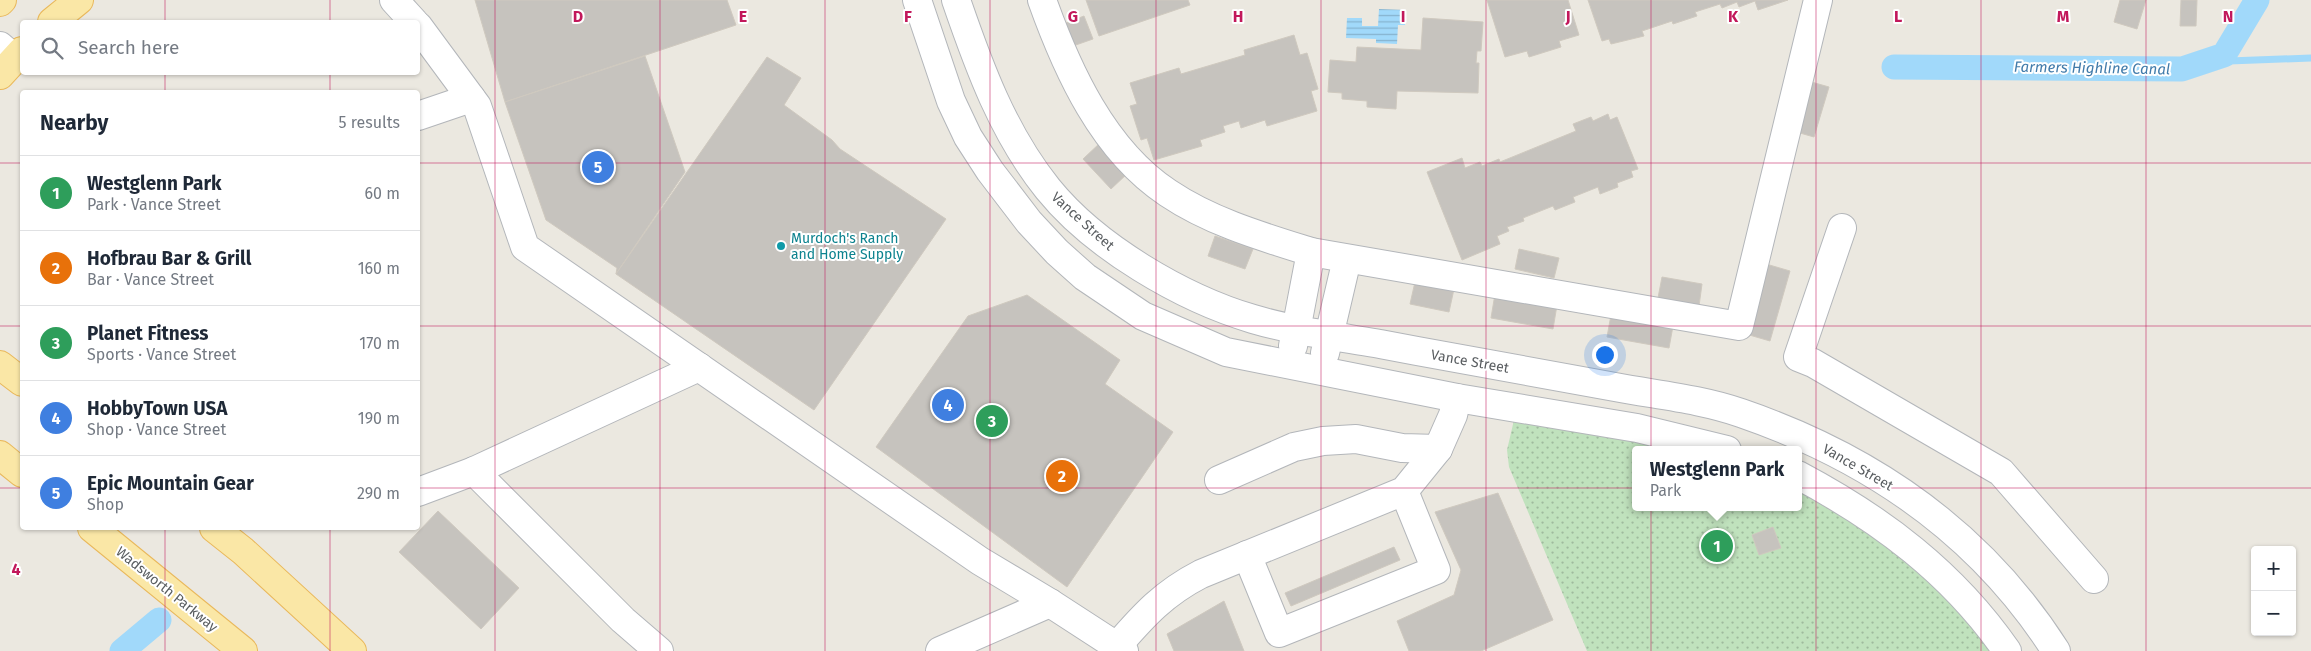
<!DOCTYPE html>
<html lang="en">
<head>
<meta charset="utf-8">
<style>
  body { margin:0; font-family:"Fira Sans",sans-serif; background:#f2f2f3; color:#1f2937 }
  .controls { position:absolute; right:15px; bottom:15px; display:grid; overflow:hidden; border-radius:5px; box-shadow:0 1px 4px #0004 }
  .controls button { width:45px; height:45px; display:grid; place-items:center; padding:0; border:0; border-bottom:1px solid #e0e1e3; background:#fff; color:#1f2937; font:25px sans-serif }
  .you { position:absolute; left:1604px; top:354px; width:18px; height:18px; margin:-12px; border:4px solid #fff; border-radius:50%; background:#1a73e8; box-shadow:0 0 0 8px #1a73e833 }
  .badge { display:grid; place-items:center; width:32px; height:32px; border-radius:50%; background:#df3532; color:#fff; font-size:16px; font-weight:700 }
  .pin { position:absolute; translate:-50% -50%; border:2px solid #fff; box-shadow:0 1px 5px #0006 }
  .popup { position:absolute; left:1632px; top:446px; width:170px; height:65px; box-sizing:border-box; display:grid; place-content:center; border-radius:5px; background:#fff; filter:drop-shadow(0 1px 4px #0005); font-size:16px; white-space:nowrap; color:#747a83 }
  .popup b { font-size:19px; color:#1f2937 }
  .popup::after { content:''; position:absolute; left:50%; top:100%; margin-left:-10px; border:10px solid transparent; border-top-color:#fff }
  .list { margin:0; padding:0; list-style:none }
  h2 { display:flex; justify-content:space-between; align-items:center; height:65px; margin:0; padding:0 20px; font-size:21px }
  h2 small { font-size:16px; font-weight:400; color:#747a83 }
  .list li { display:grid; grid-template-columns:32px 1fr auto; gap:15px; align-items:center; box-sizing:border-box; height:75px; padding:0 20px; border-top:1px solid #e0e1e3 }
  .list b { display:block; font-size:19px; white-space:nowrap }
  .list p { margin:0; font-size:16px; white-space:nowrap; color:#747a83 }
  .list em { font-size:16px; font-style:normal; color:#747a83 }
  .icon { flex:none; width:28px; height:28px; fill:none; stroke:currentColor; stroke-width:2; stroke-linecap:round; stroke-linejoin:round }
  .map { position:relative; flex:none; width:2311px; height:651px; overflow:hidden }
  .search { position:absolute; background:#fff; box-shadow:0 1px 4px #0004; left:20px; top:20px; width:400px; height:55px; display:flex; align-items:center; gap:12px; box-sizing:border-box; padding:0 18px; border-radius:5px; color:#747a83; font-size:19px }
  .panel { position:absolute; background:#fff; box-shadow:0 1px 4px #0004; left:20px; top:90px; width:400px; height:440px; border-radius:5px }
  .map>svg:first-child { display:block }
  .park { fill:url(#park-dots) }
  .water { fill:url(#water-rules) }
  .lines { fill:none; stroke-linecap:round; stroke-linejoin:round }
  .stream { stroke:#a1d9fa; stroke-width:7 }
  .canal { stroke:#a1d9fa; stroke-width:25 }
  .building { fill:#c6c3be; stroke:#cfc9bf }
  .minor-casing { stroke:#b3b6ba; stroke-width:30 }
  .major-casing { stroke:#e9b85b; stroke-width:30 }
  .minor { stroke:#fff; stroke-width:28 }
  .major { stroke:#fae7a6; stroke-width:28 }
  .grid { fill:none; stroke:#c2185b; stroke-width:1; stroke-opacity:0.55 }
  .culture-dot { fill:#0f9aa8; stroke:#fff; stroke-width:2 }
  .labels { text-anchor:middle; stroke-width:4; stroke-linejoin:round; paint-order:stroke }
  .street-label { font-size:14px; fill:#595d60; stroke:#fff }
  .culture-label { font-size:14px; fill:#0d838f; stroke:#fff; text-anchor:start }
  .water-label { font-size:15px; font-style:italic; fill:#417baa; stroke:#fff }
  .grid-label { font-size:16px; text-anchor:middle; font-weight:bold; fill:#c2185b; stroke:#fff; stroke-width:4; stroke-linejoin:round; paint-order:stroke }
</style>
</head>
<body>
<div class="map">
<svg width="2311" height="651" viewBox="0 0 2311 651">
  <defs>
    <pattern id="park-dots" width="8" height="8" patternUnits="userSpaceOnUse" patternTransform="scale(1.25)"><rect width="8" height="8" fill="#c0e2bd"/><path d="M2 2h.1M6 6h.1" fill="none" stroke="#9fba9d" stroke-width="1.8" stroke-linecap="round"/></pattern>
    <pattern id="water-rules" width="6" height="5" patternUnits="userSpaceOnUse" patternTransform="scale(1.25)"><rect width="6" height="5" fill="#a1d9fa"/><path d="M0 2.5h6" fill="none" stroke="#86b3ce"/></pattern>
  </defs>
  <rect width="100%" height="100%" fill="#ebe8e0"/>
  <path class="park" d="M1514,420L1689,450H1636V507H1798V489L1809,493L1918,565L1960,611L1991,651H1587L1509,467L1507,450Z"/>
  <path class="water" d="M1379,9L1406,10L1405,25H1398L1397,44L1376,43V39L1346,38L1347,18H1362V26H1378Z"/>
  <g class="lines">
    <path class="stream" d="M2229,61L2311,58"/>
    <g class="canal">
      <path d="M1894,67L2182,69L2224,55L2257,0"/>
      <path d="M122,651L159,620"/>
    </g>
  </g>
  <g class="building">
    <path d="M475,0H727L736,25L505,102Z"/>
    <path d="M1086,0H1188L1190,5L1099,36Z"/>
    <path d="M1487,0H1568L1579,35L1559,41L1561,47L1529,57L1527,51L1505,57Z"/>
    <path d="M1588,0H1788L1758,10L1755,1L1739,7L1737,2L1722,8L1720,4L1695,12L1697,16L1673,24L1672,21L1642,31L1644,36L1611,44L1609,39L1602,41Z"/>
    <path d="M2120,0H2146L2137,29L2114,22Z"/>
    <path d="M2181,0H2197L2196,26H2180Z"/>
    <path d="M1084,16L1093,39L1070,47L1061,25Z"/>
    <path d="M1423,18L1483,22L1481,51H1477L1476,63H1479L1478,93L1397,91L1396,109L1367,107V101L1342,99V93L1328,92L1330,60L1356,62L1357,47L1421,50Z"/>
    <path d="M1294,35L1300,55L1307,53L1318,89L1311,91L1317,111L1267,126L1265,120L1241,128L1239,121L1223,126L1225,132L1200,140L1202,146L1154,160L1147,138L1141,140L1130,106L1137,104L1130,83L1179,68L1181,74L1245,55L1244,50Z"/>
    <path d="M645,56L685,172L616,274L617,268L546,220L505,102Z"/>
    <path d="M767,57L801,78L784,105L832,140L840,149L946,219L814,410L616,274Z"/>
    <path d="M1808,81L1829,87L1814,137L1793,131Z"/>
    <path d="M1608,114L1610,120L1617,117L1638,169L1631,171L1633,177L1617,183L1618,187L1600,194L1598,187L1573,197L1575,202L1555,210L1553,206L1523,218L1524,221L1507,227L1509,231L1497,236L1500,244L1462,260L1427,172L1462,158L1465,168L1480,162L1482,166L1499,159L1500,162L1576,131L1573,124L1591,117L1593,121Z"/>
    <path d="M1100,143L1128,173L1111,189L1083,159Z"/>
    <path d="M1215,236L1253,249L1245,269L1208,256Z"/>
    <path d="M1519,249L1559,258L1554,278L1515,269Z"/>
    <path d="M1766,264L1790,271L1770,341L1746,334Z"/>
    <path d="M1662,277L1702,284L1699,306L1658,298Z"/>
    <path d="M1415,282L1454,289L1449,312L1410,304Z"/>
    <path d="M1495,294L1557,305L1553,329L1491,318Z"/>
    <path d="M1027,295L1120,360L1105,384L1173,432L1067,587L876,447L968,316Z"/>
    <path d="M1611,315L1673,326L1669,348L1607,337Z"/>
    <path d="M1498,493L1553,620L1481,651H1409L1397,621L1454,595L1461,570L1435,512Z"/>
    <path d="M438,511L519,588L481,629L399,552Z"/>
    <path d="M1773,527L1781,548L1759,555L1752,535Z"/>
    <path d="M1394,547L1400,560L1291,606L1285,593Z"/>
    <path d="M1224,601L1244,651H1174L1167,634Z"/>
  </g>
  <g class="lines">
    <defs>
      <g id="minor">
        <path d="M394,0L414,22"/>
        <path d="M917,0L951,101L968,137L990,171L1029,222L1057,252L1085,277L1143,316L1226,352L1457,398L1637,428L1727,450"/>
        <path d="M956,0C979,67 1003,133 1048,189C1095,247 1182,298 1253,319C1294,331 1338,337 1380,344C1458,359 1536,373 1615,387C1657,395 1701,399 1741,413C1872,458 1981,533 2056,651"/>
        <path d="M1042,0C1067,70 1103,150 1168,193C1211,222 1263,237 1311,252L1739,326L1818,0"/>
        <path d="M418,26L477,106L525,247L980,561L1050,603L1124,651"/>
        <path d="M0,46L15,59"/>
        <path d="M418,116L471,98"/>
        <path d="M1842,228L1798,357L1813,363L2001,472L2094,579"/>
        <path d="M1293,346L1311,252"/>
        <path d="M1325,353L1347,259"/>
        <path d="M474,471L623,620L659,651"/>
        <path d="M1798,475C1881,519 1953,573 2007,651"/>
        <path d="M1219,480L1294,447L1323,441L1356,439L1402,448L1438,449"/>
        <path d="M418,492L474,471L699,367"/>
        <path d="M1247,555L1279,633L1436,570L1404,491"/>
        <path d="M1118,645C1144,615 1164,593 1201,574L1404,491L1438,449L1453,415L1457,398"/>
        <path d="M940,651L1050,603"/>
      </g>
      <g id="major">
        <path d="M0,2L2,0"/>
        <path d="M52,22L79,0"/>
        <path d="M0,75L22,51"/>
        <path d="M0,365L22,382"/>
        <path d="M0,455L22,473"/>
        <path d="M92,528L243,651"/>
        <path d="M214,528L243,551L352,651"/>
      </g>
    </defs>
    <use href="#minor" class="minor-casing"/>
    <use href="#major" class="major-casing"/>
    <use href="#minor" class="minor"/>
    <use href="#major" class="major"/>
  </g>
  <path class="grid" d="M165,0V22M330,0V22M495,0V651M660,0V651M825,0V651M990,0V651M1156,0V651M1321,0V651M1486,0V651M1651,0V651M1816,0V651M1981,0V651M2146,0V651M165,72V92M330,72V92M0,163H22M418,163H2311M0,326H22M418,326H2311M0,488H22M418,488H2311M165,528V651M330,528V651"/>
  <circle class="culture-dot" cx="781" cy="246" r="5"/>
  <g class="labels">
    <g class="street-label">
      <text transform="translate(1083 221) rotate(42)" y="5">Vance Street</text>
      <text transform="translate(1470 361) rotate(10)" y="5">Vance Street</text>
      <text transform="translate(1858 467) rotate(30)" y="5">Vance Street</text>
      <text transform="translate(167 589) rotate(39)" y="5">Wadsworth Parkway</text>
    </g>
    <g class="culture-label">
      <text x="791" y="243">Murdoch's Ranch<tspan x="791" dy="16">and Home Supply</tspan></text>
    </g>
    <g class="water-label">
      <text transform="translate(2092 68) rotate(1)" y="5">Farmers Highline Canal</text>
    </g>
  </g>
  <g class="grid-label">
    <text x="578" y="22">D</text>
    <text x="743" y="22">E</text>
    <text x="908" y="22">F</text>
    <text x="1073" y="22">G</text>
    <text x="1238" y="22">H</text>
    <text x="1403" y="22">I</text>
    <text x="1568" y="22">J</text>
    <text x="1733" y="22">K</text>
    <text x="1898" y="22">L</text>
    <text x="2063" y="22">M</text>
    <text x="2228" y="22">N</text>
    <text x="16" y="575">4</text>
  </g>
</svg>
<div class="controls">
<button>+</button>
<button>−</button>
</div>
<div class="you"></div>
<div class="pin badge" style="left:1717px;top:546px;background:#2e9e5b">1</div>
<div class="popup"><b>Westglenn Park</b>Park</div>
<div class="pin badge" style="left:1062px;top:476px;background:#e8710a">2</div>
<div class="pin badge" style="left:992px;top:421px;background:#2e9e5b">3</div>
<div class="pin badge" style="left:948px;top:405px;background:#3f7fe0">4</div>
<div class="pin badge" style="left:598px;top:167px;background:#3f7fe0">5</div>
<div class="search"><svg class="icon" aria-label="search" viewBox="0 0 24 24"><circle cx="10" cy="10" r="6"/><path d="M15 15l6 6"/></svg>Search here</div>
<section class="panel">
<h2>Nearby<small>5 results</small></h2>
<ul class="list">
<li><span class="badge" style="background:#2e9e5b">1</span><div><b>Westglenn Park</b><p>Park · Vance Street</p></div><em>60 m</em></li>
<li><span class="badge" style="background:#e8710a">2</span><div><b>Hofbrau Bar &amp; Grill</b><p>Bar · Vance Street</p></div><em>160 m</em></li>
<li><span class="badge" style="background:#2e9e5b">3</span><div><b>Planet Fitness</b><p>Sports · Vance Street</p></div><em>170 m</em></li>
<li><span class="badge" style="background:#3f7fe0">4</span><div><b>HobbyTown USA</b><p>Shop · Vance Street</p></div><em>190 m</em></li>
<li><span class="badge" style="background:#3f7fe0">5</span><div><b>Epic Mountain Gear</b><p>Shop</p></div><em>290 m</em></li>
</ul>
</section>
</div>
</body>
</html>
